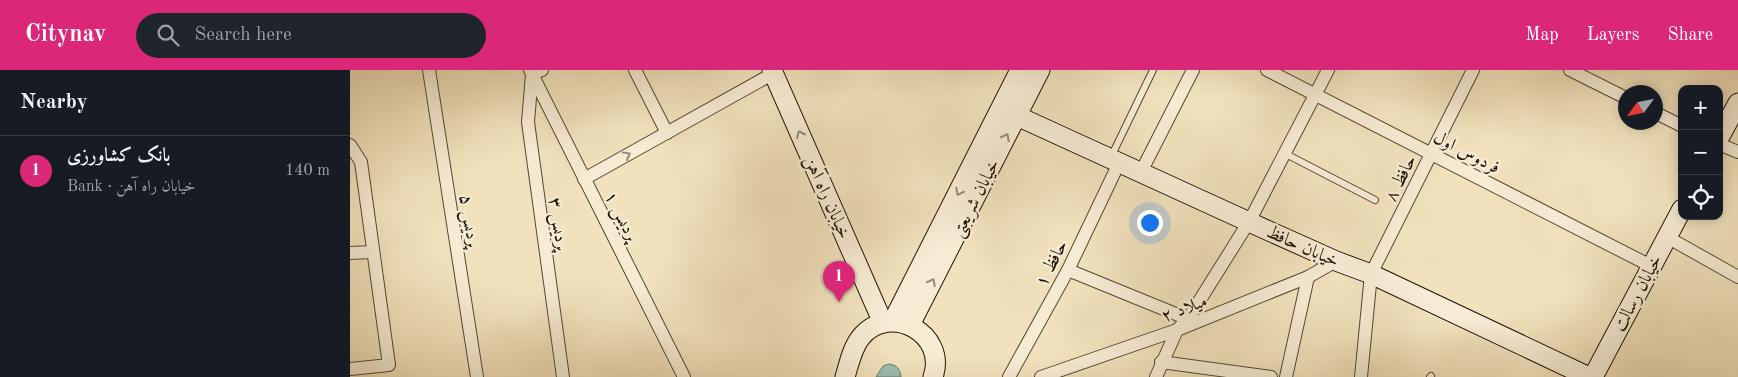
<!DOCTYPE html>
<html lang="en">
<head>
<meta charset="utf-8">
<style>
  body { margin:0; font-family:"Old Standard TT",Amiri,serif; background:#20242c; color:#f1f3f6 }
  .controls { position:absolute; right:15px; top:15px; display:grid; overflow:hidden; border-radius:10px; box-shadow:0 2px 12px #0003 }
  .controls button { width:45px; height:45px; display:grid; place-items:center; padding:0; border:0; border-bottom:1px solid #363941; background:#171b24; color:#f1f3f6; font:25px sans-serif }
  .compass { position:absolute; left:1268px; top:15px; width:45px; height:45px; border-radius:50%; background:#171b24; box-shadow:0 2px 12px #0003; rotate:237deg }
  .you { position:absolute; left:799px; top:152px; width:18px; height:18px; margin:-12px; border:4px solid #fff; border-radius:50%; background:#1a73e8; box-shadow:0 0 0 8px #1a73e833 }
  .badge { display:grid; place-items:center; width:32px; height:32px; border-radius:50%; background:#db2777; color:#fff; font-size:16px; font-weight:700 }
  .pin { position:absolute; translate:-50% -41px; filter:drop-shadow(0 1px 2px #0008) }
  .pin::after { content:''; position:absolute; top:26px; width:18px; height:15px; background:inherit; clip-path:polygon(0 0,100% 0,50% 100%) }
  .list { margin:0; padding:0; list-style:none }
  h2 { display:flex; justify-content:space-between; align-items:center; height:65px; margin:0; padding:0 20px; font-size:21px }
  h2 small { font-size:16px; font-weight:400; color:#9ea1a6 }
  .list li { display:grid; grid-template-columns:32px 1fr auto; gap:15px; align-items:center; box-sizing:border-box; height:70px; padding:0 20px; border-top:1px solid #363941 }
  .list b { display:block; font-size:19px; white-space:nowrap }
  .list p { margin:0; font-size:16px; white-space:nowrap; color:#9ea1a6 }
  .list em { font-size:16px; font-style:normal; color:#9ea1a6 }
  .icon { flex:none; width:28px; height:28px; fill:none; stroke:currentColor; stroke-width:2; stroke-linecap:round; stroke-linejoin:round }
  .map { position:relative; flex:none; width:1388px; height:307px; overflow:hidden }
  header { display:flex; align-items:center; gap:30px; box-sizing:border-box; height:70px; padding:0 25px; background:#db2777; color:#fff }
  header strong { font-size:24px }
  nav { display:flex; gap:28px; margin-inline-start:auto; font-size:18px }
  .search { width:350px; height:45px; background:#20242c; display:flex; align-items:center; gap:12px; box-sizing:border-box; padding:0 18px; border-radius:28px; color:#9ea1a6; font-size:19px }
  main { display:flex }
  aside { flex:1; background:#171b24 }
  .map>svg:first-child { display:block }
  .water { fill:#9bbdb2; stroke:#69796e }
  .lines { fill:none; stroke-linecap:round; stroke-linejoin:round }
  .lane-casing { stroke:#534835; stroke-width:8 }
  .street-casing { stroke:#534835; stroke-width:14 }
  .secondary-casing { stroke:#1e1408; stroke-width:21 }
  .lane { stroke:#f6ecd4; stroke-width:6 }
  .street { stroke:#f6ecd4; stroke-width:12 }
  .secondary { stroke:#f6ecd4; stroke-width:19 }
  .oneway { stroke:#958b78 }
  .labels { text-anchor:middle; stroke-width:4.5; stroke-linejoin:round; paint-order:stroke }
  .street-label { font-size:18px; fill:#1e1408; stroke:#f6ecd4 }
</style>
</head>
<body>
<header>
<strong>Citynav</strong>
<div class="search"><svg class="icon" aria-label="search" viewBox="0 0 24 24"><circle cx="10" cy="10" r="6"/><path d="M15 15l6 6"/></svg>Search here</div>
<nav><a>Map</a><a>Layers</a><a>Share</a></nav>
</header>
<main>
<aside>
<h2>Nearby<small></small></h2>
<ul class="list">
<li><span class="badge">1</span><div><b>بانک کشاورزی</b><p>Bank · خیابان راه آهن</p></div><em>140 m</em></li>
</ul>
</aside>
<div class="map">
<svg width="1388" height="307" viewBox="0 0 1388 307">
  <rect width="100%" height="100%" fill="#f1e2bd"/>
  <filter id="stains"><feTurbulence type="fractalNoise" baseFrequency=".004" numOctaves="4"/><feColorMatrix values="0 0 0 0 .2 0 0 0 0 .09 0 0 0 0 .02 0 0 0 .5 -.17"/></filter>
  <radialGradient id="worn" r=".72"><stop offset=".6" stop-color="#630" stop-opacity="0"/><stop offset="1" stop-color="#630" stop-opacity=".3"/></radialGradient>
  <path class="water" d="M539,294C547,295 550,299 551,307H526L533,296Z"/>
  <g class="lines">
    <defs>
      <g id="lane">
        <path d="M934,83L1025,130"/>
        <path d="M761,87L803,0"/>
        <path d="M1080,307L1081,306"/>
      </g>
      <g id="street">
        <path d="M79,0L127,307"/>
        <path d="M180,0L334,307"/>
        <path d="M192,0L182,4L178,52L213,307"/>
        <path d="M285,0L317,63"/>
        <path d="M917,0L1301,196"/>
        <path d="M1220,0L1276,28"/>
        <path d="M1306,43L1332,56"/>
        <path d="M1369,74L1388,82"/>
        <path d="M0,75L11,92L39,295L0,299"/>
        <path d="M791,102L843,0"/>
        <path d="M234,109L424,3"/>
        <path d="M899,152L978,0"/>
        <path d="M1317,167L1388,207"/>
        <path d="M0,183L23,182"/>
        <path d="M718,200L838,249"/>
        <path d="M811,292L921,307"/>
        <path d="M659,307L718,200L769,93"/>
        <path d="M691,307L827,260L958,207L986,191"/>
        <path d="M806,307L827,260L838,249L895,158"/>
        <path d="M936,307L958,207"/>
        <path d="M1011,307L1021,204L1123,0"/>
      </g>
      <g id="secondary">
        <path d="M422,0L533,253"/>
        <path d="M667,46L899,152L986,191L1021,204L1239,307"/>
        <path d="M1369,68L1388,33"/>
        <path d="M543,251L670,0"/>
        <path d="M560,255L690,0"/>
        <path d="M495,307C499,294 502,278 511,267C540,232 598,264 583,307"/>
        <path d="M1243,307L1332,139"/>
      </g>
    </defs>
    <use href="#lane" class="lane-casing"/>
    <use href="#street" class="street-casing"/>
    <use href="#secondary" class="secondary-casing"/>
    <use href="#lane" class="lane"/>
    <use href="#street" class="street"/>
    <use href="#secondary" class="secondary"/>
  </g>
  <defs><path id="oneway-chevron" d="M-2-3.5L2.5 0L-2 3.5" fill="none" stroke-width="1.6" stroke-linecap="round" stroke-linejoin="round" transform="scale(1.25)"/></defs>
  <g class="oneway">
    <use href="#oneway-chevron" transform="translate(450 64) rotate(-114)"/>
    <use href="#oneway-chevron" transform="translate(656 67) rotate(-63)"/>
    <use href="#oneway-chevron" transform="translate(277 85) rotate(-29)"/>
    <use href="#oneway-chevron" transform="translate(609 122) rotate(117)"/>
    <use href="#oneway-chevron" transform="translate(582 212) rotate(-63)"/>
  </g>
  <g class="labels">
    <g class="street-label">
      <text transform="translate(1117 82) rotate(27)" y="6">فردوس اول</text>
      <text transform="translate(1050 108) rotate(-64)" y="6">حافظ ۸</text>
      <text transform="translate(478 127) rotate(66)" y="6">خیابان راه آهن</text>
      <text transform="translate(625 128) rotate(-63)" y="6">خیابان شریعتی</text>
      <text transform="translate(272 146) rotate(63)" y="6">پردیس ۱</text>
      <text transform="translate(120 151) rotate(81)" y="6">پردیس ۵</text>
      <text transform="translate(209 154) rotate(82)" y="6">پردیس ۳</text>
      <text transform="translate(953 176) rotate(24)" y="6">خیابان حافظ</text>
      <text transform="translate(701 193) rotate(-63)" y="6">حافظ ۱</text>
      <text transform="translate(1287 223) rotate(-62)" y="6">خیابان رسالت</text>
      <text transform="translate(834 238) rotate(-21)" y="6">میلاد ۲</text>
    </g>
  </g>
  <rect width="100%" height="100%" filter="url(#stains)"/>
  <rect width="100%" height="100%" fill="url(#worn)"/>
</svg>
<div class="controls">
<button>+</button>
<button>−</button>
<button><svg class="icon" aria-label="locate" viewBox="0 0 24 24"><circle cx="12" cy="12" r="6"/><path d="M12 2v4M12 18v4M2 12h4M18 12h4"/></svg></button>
</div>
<svg class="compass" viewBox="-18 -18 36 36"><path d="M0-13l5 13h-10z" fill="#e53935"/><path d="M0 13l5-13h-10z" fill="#9ea1a6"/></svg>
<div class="you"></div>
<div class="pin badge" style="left:489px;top:232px">1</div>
</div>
</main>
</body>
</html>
